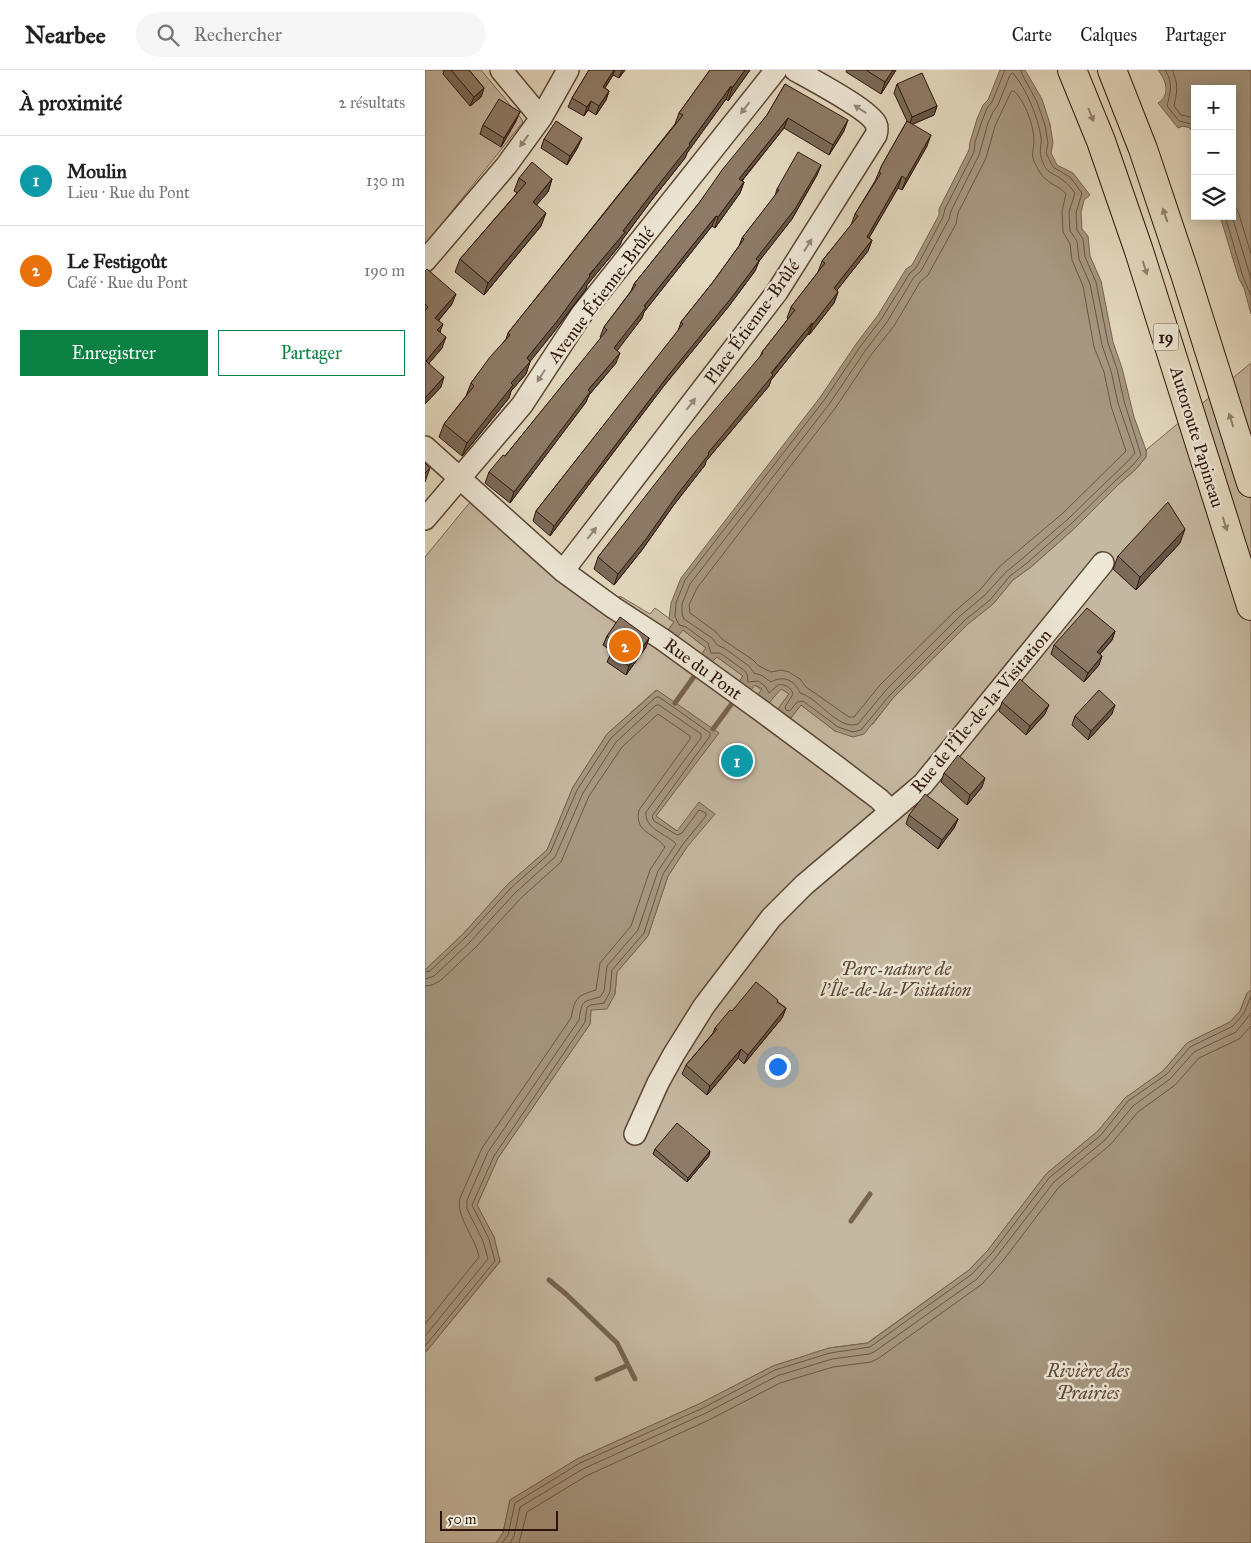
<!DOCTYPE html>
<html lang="fr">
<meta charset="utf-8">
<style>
body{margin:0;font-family:"IM FELL Great Primer",serif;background:#f6f6f6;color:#202124}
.controls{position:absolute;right:15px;top:15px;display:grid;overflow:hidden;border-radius:0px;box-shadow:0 2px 12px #0003}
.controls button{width:45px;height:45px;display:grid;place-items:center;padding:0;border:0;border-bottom:1px solid #e0e0e0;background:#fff;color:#202124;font:25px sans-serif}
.scale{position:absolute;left:15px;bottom:12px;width:118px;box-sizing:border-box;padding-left:5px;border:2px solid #2e1407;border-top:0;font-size:14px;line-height:18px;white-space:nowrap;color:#2e1407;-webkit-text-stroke:4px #ede7d6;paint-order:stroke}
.you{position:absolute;left:352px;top:996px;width:18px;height:18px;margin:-12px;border:4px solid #fff;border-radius:50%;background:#1a73e8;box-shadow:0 0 0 8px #1a73e833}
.badge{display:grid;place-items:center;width:32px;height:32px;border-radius:50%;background:#0b8043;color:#fff;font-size:16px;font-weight:700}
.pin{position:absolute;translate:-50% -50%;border:2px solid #fff;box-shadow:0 1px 5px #0006}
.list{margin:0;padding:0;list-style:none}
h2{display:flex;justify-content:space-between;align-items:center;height:65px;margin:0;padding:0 20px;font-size:21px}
h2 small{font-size:16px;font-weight:400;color:#757577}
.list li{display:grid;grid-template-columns:32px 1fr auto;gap:15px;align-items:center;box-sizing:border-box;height:90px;padding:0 20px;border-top:1px solid #e0e0e0}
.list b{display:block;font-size:19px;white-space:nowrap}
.list p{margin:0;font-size:16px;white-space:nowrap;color:#757577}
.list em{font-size:16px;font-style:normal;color:#757577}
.actions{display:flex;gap:10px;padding:15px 20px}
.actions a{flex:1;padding:11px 0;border:1px solid #0b8043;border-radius:0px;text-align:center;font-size:18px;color:#0b8043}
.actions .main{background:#0b8043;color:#fff}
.icon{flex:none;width:28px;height:28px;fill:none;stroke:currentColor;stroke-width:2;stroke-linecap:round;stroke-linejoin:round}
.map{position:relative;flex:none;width:826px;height:1473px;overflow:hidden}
header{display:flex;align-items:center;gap:30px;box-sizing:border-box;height:70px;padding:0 25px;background:#fff;border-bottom:1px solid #e0e0e0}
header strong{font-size:24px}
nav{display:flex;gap:28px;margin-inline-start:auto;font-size:18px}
.search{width:350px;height:45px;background:#f6f6f6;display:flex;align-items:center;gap:12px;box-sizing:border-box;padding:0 18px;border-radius:28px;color:#757577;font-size:19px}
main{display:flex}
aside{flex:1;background:#fff}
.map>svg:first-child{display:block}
.green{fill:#c5b8a1;stroke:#7a6654}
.water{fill:#a69781;stroke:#766350}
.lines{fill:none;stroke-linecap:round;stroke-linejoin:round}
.shore{stroke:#6a5644;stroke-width:1}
.stream{stroke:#766350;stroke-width:5}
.minor-casing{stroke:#5c4635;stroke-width:24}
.highway-casing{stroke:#2e1407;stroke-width:30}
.minor{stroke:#ede7d6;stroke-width:21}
.highway{stroke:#e4dac0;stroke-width:28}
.wall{fill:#796a59;stroke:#2e1407}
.shaded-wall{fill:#635648;stroke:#2e1407}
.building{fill:#8d7b67;stroke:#2e1407}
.oneway{fill:#978879}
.oneway2{fill:#92816d}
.labels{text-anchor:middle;stroke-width:5;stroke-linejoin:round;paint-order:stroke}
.shield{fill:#ede7d6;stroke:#675345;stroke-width:1}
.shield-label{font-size:16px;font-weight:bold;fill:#2e1407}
.street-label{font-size:18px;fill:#2e1407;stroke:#ede7d6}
.park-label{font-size:18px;font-style:italic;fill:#5b4535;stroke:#ede7d6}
.water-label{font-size:19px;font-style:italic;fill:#5e4838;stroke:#ede7d6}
</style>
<header>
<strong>Nearbee</strong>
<div class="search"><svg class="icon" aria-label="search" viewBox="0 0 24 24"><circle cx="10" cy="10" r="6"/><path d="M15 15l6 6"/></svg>Rechercher</div>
<nav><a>Carte</a><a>Calques</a><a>Partager</a></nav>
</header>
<main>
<aside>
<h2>À proximité<small>2 résultats</small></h2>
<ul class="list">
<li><span class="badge" style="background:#0f9aa8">1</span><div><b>Moulin</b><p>Lieu · Rue du Pont</p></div><em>130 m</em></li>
<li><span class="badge" style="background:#e8710a">2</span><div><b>Le Festigoût</b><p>Café · Rue du Pont</p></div><em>190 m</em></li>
</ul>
<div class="actions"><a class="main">Enregistrer</a><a>Partager</a></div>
</aside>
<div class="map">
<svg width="826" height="1473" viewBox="0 0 826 1473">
<rect width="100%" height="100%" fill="#e4dac0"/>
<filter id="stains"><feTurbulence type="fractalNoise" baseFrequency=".004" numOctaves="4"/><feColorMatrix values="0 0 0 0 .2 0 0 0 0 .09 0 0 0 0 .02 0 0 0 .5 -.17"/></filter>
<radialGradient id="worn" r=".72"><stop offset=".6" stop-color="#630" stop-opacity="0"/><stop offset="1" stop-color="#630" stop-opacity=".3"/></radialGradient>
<path class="green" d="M0,0H56L96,48L98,52L0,175Z
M826,293V920L822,923L815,941L805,952L762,973L738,1001L700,1028L673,1061L621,1104L563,1180L544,1200L442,1273L404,1278L348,1296L276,1333L152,1389L85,1430L78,1463L71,1473H0V1283L75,1192L69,1167L52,1135L73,1088L165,954L166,940L190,924L192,902L223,866L243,806L262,777L252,761L231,746L293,663L231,620L182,664L148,717L122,780L82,815L38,864L0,900V487L46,431L110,491L181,544L195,526L225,544L230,538L249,552L241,563L258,560L281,578L275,586L285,594L292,587L318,606L314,613C333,615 335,615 343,634L356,618L364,624L352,640L365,649L376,635L410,661L448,654L468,628L543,554L568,534L588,510L606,497L651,457L694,414L711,399L721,387V380Z"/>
<path class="water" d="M575,0H600L617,29L625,54L628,73L626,83L632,95L648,103L665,125L659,130L656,143L657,159L663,166L665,186L676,211L688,272L697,298L709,347L721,380V387L711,399L694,414L651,457L606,497L588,510L568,534L543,554L468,628L439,664L428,667L410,661L376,635L365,649L352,640L364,624L356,619L343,634L332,626L337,619L330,615L325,621L313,613L318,606L292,587L285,594L275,586L281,578L258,560L250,570L241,563L249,552L244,549L246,533L256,508L396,326L431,274L453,245L481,199L487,195L514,145V139L544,80L545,72L552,49L558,35L563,30Z
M733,0H826V244L819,218L814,209L795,146H807V19H770V66L765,58L758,56L753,58L733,33C746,25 741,10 733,0Z
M232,620L294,663L231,746L252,761L274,732L290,744L262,777L243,806L223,866L192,902L190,924L182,939L166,940L165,954L73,1088L52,1135L69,1167L75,1191L0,1283V900L38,864L82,815L122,780L148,717L182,664Z
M826,920V1473H71L78,1463L85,1430L152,1389L276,1333L348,1296L404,1278L443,1273L544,1200L563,1180L621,1104L673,1061L700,1028L738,1001L762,973L805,952L815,941L822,923Z"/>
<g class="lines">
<path class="shore" d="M580,0L567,32L562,38L557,51L550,72L549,82L520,139L518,147L491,198L485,203L457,248L435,277L400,329L260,510L251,533L250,546L254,555L261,557L283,573L286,583H295L320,601L322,604L323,612L333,611L340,616L344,623L353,615C359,613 367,618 368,624L360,637L361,640L365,641L372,632L378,631L413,657L428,662L436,660L465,625L540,550L565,530L585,506L602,493L647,453L691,410L708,395L716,385L699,331L692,299L683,273L671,212L660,187L658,169L652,160L651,143L657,123L645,107L628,97L621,83L623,73L620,55L612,32L597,4L596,0
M740,0C749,13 745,23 742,36L754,51L766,54L770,57
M747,0C754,15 752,21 749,36L756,45L770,48
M588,3C601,18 613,47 616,67C617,74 614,80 616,87C622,106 627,101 639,111C643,114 647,119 650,123L644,142L645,161L652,171L654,189L665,214L677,275L686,301L693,333L710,383L703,391L643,449L598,488L581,502L560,525L535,546L461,620L433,654C413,661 394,628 375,623C370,610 358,605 346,612L336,605L329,603L324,596L299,578L292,575L287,568L259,549L257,544V534L265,514L405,333L440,281L462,252L489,207L496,201L524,149L526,141L554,85L563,53L568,42L573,35L585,5Z
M589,21C600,31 609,56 609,71C609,78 606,84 609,91C612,98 616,106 622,110C629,116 635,117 641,124L637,141L638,162L645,174L647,190L658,216L669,277L679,302L686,336L701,381L638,443L574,497L555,520L530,541L455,615L429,647H424L381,617L375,609L364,602L356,600L346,602L334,596L328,590L297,569L291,562L265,543L264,535L272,518L411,337L446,285L469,256L495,212L503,205L531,154L533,143L561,88L570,56L586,22Z
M807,132L813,141L826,184
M800,146L818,207L826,226
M807,146L826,209
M0,902L5,901L41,867L86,818L125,783L152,720L186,668L231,627H234L285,663V666L227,746L229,751L252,765L257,763L274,740L281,743V746L258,774L238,804L219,863L187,900L185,922L179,933L166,935L162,937L160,952L69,1086L47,1135L64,1169L70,1191L0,1276
M0,909L9,906L45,872L90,823L130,787L158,723L191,672L231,635H234L276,664V668L221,742C219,759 242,764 251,774L233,801L213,860L182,896L179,921L175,927C157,932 157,930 154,950L63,1082L42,1130V1139L58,1171L63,1189L0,1266
M0,916L7,915L15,911L51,877L96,828L136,792L164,726L197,677L233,644L265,666V669L214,740C209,763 230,763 240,777L225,800L206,856L175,893L171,920C152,926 150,927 146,948L57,1078L35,1128C30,1146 51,1168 54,1187L0,1254
M77,1473L83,1465L90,1433L155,1393L278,1338L350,1300L405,1283L445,1277L547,1204L567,1183L624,1108L676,1065L703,1031L742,1004L765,977L808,956L819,943L826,926
M85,1473L89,1466L95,1437L158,1399L281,1343L352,1306L407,1289L444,1284L449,1282L552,1209L571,1187L629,1112L680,1070L708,1036L745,1009L769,982L811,962L826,943
M94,1473L102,1442L161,1406L284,1350L355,1313L408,1297L446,1292L454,1288L557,1214L577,1192L634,1117L685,1075L713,1042L750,1015L774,988L814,969L826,956"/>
<path class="stream" d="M250,633L273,601
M288,659L311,628
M426,1151L445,1124
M124,1210L141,1224L192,1273L210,1309
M172,1309L203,1295"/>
<defs>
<path id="minor" d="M76,0L116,48
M0,191L81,96L116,48L143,0
M0,377L138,501L189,538L237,569L338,642L412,697L454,729L466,741
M0,449L97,335L156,245L351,0
M138,501L352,222L451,65C452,61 453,58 451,54C445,40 386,9 370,0
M210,1064L233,1013L249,984L279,936L346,848L379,815L498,714L678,493"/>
<path id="highway" d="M647,0L676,71L714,181L826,536
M687,0L718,79L760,204L826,413"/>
</defs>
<use href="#minor" class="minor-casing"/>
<use href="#highway" class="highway-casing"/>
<use href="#minor" class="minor"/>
<use href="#highway" class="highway"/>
</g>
<path class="wall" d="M19,0H44L59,18L56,27L45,36L18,4Z
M164,0H200L194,8L188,5L180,18L184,21L181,30L171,45L163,40L159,46L143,37L147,28Z
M285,0H325L303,31L301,29L262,83L260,88L226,131L197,170L195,175L162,215L161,219L128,263L105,291L101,304L86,321L84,328L37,386L14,367L19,354L41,326L46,313L81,269L83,263L250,54L254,43Z
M422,0H471L456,24L421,2Z
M360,14L419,61L404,85L359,58L317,111L319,112L315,123L290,158L287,156L219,242L217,248L192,280L191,293L164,325L161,332L85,433L60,413L64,402L80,386L176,268L175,267L179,257L206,221L209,214L274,133L342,45Z
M472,14L512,36L509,45L487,54L502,76L477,120L473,118L444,168L447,170L443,181L412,220L413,222L409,233L384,265L383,264L346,310L344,316L281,391L280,395L248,436L217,480L189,515L169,499L173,487L335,287L337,282L363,249L362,248L366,237L393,202L397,191L426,155L430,144L450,111L457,95L482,51L469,23Z
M91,51L76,77L55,64L58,55Z
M119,69L153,77L142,95L116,78Z
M396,95L392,105L367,149L334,191L330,201L304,236L238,317L125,466L108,451L111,441L253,261L256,252L288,212L314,176L317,168L350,126L352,119Z
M94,108L127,109L123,122L111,135L116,156L59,225L30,202L35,189L92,123L89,121Z
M0,201L27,234L14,250L17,278L4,293L16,317L0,334Z
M755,473L711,520L688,499L693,486Z
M690,561L687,570L675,584L674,595L659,612L626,584L629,575Z
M182,566L224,568L221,577L201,605L182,592L187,581L178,575Z
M577,632L620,644L601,665L574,641Z
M687,644L663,670L647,655L650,646Z
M519,703L557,717L542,735L516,712Z
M484,745L533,749L529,758L513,779L481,754Z
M353,932L361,938L357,948L319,994L313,988L282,1025L257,1004L261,995L288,963L290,958L307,941Z
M230,1079L284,1086L262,1112L228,1084Z"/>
<path class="shaded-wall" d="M189,0H190L188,5L175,26L178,17Z
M197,0H200L194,8Z
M320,0H325L303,31L307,18Z
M468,0H471L456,24L460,12Z
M306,16L301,29L262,83L260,88L226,131L197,170L195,175L162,215L161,219L128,263L104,293L105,292L101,304L86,321L84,328L37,386L42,373L86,313L102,288L264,74Z
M59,18L56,27L45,36L49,27Z
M184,21L181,30L171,45L174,36Z
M166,31L163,40L159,46L162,37Z
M512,36L509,45L484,56L487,47Z
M95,42L91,51L76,77L79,68Z
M363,48L359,58L310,119L314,109Z
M423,50L419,61L404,85L408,75Z
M506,65L502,76L477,120L481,109Z
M157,68L153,77L142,95L145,86Z
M396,95L392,105L367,149L328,199L331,189Z
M477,106L473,118L438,178L442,167Z
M127,109L123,122L103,145L108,132Z
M319,112L315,123L290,158L293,147Z
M121,143L116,156L59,225L63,213Z
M291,146L287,156L219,242L217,248L186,289L189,278L219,236Z
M447,170L443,181L405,229L409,218Z
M334,191L330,201L304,236L238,317L125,466L129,456L242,307Z
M413,222L409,233L384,265L388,254Z
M31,224L27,234L7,258L10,248Z
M387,253L383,264L346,310L344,316L281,391L280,395L248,436L217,480L189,515L193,504L283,383Z
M18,254L14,264L12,260Z
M21,267L17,278L0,298L1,291Z
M195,283L191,293L164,325L161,332L85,433L89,422L163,320Z
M19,307L16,317L0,334V328Z
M5,398L0,412V403Z
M760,459L755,473L711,520L715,507Z
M690,561L687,570L669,591L672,582Z
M224,568L221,577L201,605L204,596Z
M677,586L674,595L659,612L663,603Z
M624,635L620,644L601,665L605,656Z
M690,635L687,644L663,670L666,661Z
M560,708L557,717L542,735L545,725Z
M533,749L529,758L513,779L517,770Z
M361,938L357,948L319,994L323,985Z
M316,979L313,988L282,1025L285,1016Z
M285,1081L284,1086L262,1112L263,1108Z"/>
<path class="building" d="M26,0H44L59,18L49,27Z
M164,0H189L178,17L184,21L174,36L166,31L162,37L147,28Z
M285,0H320L307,18L306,16L264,74L265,75L231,118L198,161L200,162L164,205L165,206L133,250L102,288L105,292L86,313L88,315L42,373L19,354L49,316L46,313L65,287L85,265L83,263L258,45L254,43Z
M441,0H468L460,12Z
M497,3L512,36L487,47L472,14Z
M360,14L423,50L408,75L363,48L314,109L319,112L293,147L291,146L219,236L221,237L189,278L195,283L163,320L165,322L89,422L64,402L78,385L80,386L182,260L179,257L211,215L209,214L274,133L297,100L342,45Z
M74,29L95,42L79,68L58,55Z
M131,51L157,68L145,86L119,69Z
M482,51L506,65L481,109L477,106L442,167L447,170L409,218L413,222L388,254L387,253L346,303L348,305L283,383L284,384L252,425L221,469L193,504L173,487L265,369L338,283L337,282L370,240L366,237L400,193L397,191L433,146L430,144L456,103L454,102L457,95Z
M373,82L396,95L370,139L331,189L334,191L307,227L242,307L129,456L111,441L258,254L256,252L288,212L319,169L317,168L354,120L352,119Z
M107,92L127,109L108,132L121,143L63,213L35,189L101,113L94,108Z
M2,199L31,224L10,248L18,254L12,260L21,267L1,291L19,307L0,328V241L3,237L0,234V201Z
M0,393L5,398L0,403Z
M743,432L760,459L715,507L693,486Z
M662,538L690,561L672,582L677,586L663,603L629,575Z
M195,547L224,568L204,596L186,583L192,573L182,566Z
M595,609L624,635L605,656L577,632Z
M674,620L690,635L666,661L650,646Z
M533,685L560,708L545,725L519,703Z
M500,724L533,749L517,770L484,745Z
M331,912L353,930L352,932L361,938L323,985L316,979L285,1016L261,995L292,959L290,958L305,940L307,941Z
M252,1053L285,1081L263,1108L230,1079Z"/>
<defs><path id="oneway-solid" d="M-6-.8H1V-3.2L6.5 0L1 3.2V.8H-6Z" transform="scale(1.25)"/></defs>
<g class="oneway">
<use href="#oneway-solid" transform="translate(320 38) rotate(128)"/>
<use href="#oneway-solid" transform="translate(435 39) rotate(-147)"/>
<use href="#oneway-solid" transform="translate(99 71) rotate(126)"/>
<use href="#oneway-solid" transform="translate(383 175) rotate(-58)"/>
<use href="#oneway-solid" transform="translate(116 306) rotate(123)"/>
<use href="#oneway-solid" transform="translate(266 334) rotate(-52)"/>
<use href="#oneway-solid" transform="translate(167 463) rotate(-52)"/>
</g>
<g class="oneway2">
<use href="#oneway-solid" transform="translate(666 45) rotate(69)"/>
<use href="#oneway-solid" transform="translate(740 145) rotate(-109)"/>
<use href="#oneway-solid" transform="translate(720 198) rotate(72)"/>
<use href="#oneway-solid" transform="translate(806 350) rotate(-108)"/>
<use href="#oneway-solid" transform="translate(800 454) rotate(72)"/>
</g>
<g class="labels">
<rect class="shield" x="728.5" y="253.5" width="25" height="27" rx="4"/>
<g class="shield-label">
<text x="741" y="273">19</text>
</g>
<g class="street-label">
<text transform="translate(176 225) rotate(-53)" y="6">Avenue Étienne-Brûlé</text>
<text transform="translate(327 252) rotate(-54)" y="6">Place Étienne-Brûlé</text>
<text transform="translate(772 367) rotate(73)" y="6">Autoroute Papineau</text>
<text transform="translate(278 599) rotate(36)" y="6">Rue du Pont</text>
<text transform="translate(556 641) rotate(-50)" y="6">Rue de l'Île-de-la-Visitation</text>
</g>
<g class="park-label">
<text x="471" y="905">Parc-nature de<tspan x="471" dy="21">l'Île-de-la-Visitation</tspan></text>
</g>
<g class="water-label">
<text x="663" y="1307">Rivière des<tspan x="663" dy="22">Prairies</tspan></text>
</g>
</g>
<rect width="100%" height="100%" filter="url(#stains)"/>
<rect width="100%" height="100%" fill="url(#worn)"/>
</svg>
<div class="controls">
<button>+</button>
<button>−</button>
<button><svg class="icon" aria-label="layers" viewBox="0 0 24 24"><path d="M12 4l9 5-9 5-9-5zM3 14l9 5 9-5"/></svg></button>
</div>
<div class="scale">50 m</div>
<div class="you"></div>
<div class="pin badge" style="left:312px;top:691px;background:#0f9aa8">1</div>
<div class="pin badge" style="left:200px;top:576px;background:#e8710a">2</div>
</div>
</main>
